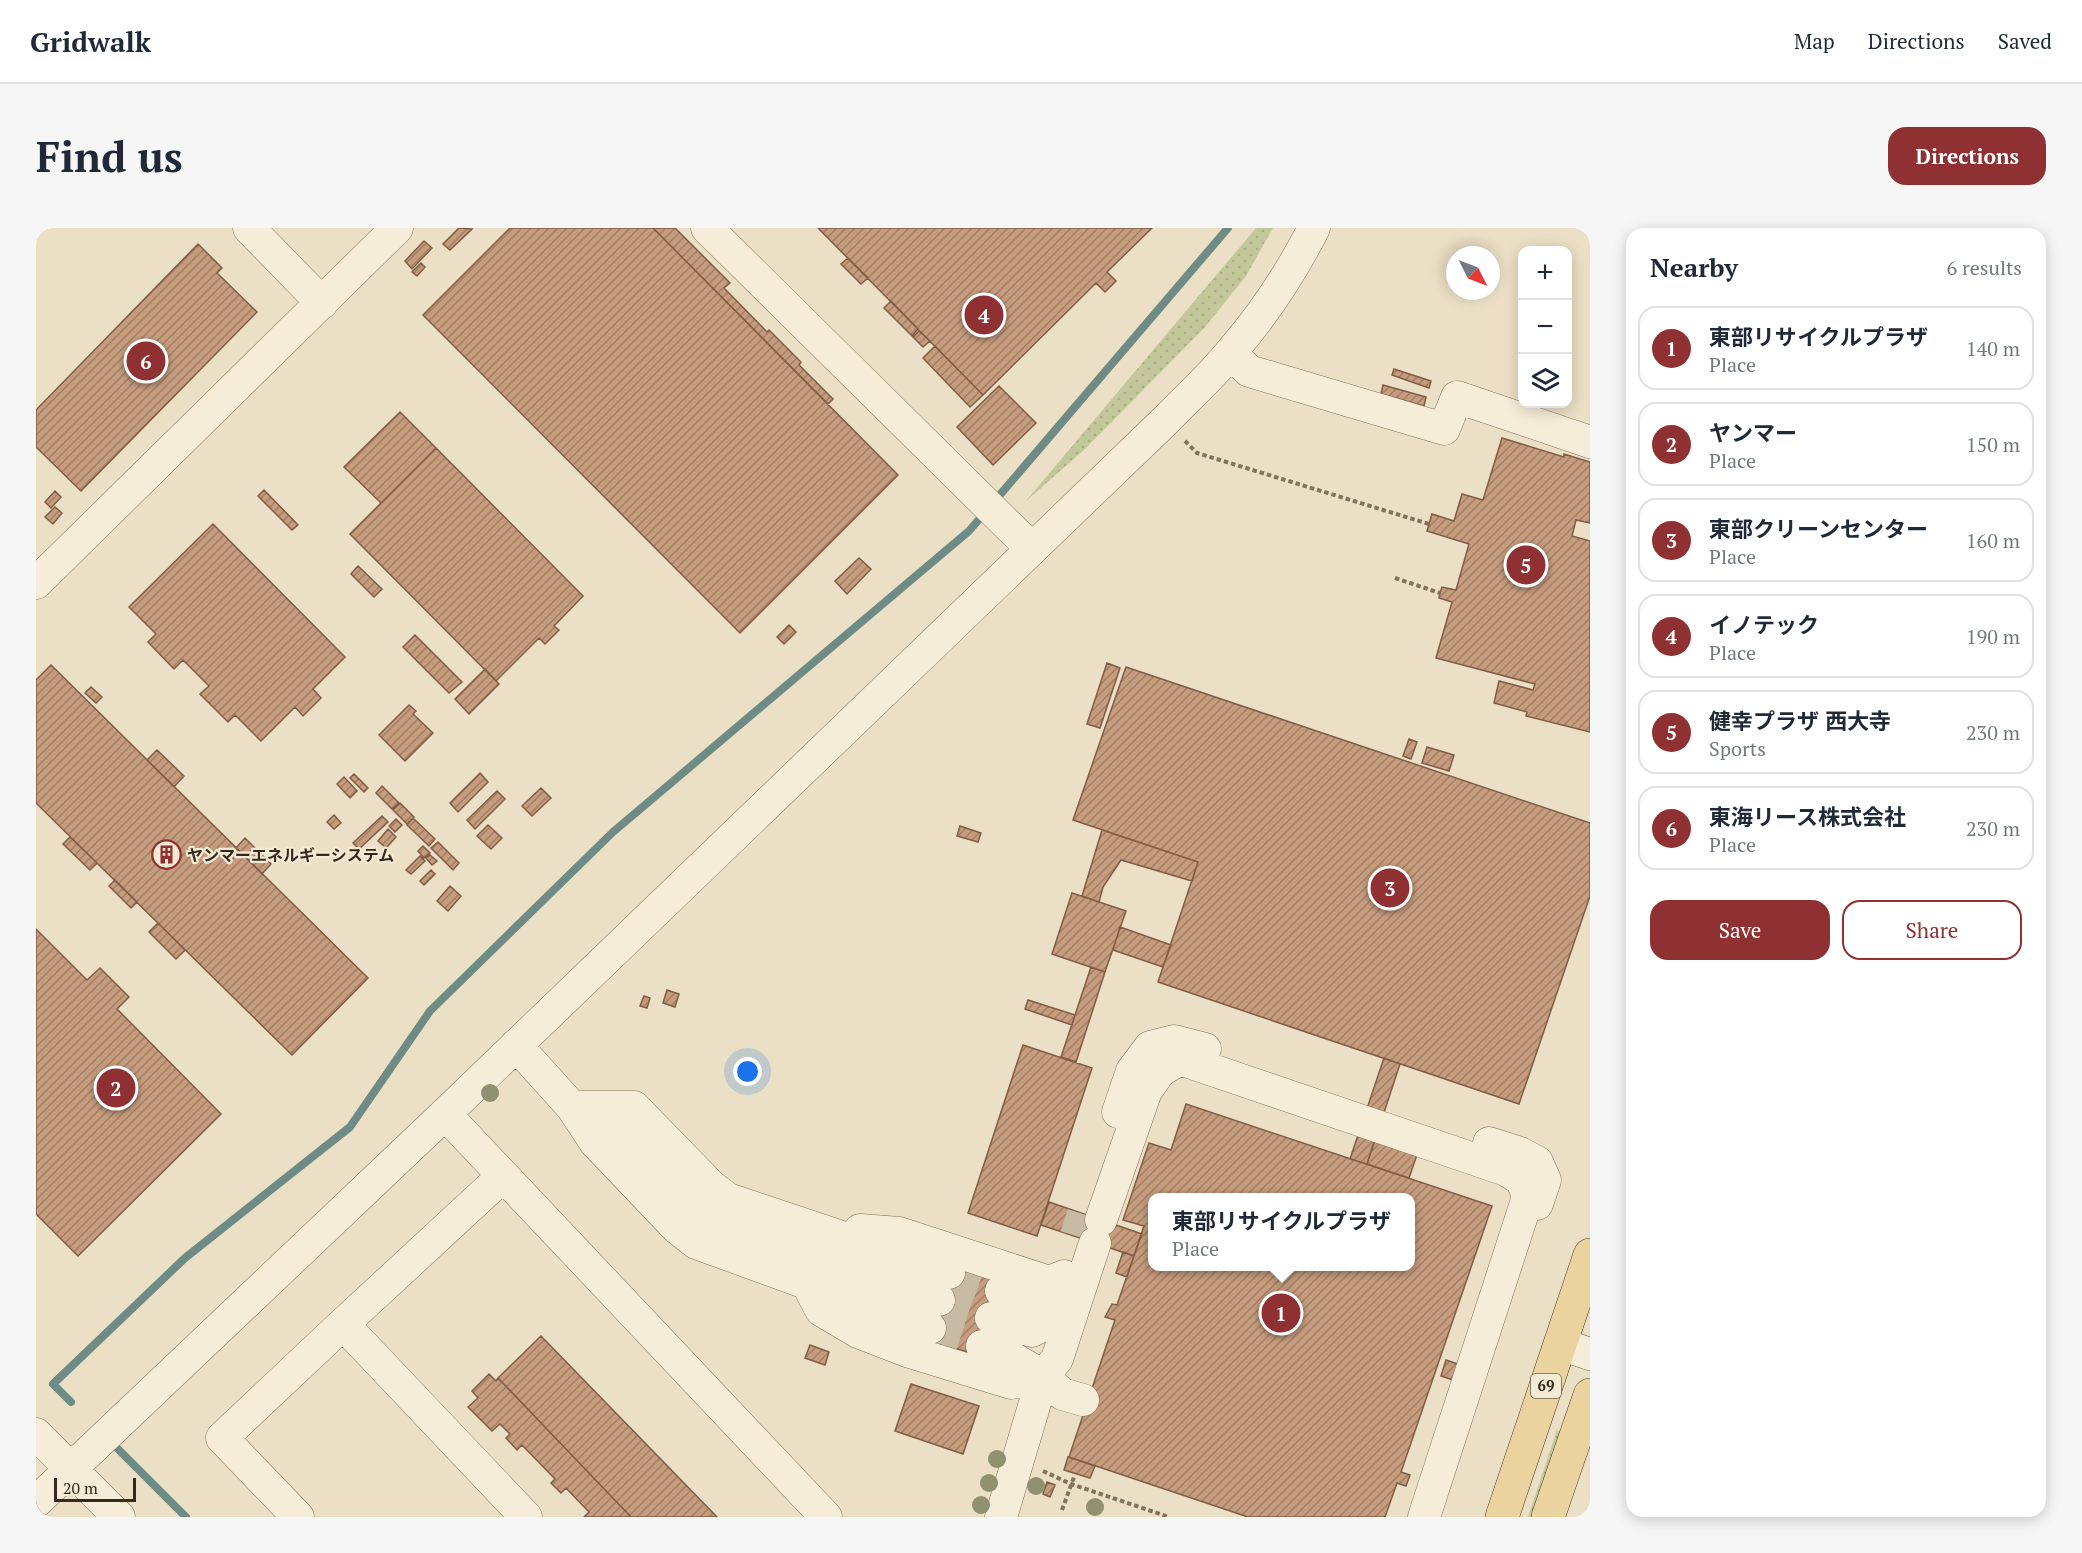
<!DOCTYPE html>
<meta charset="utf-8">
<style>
body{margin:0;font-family:"PT Serif","Noto Sans JP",serif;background:#f6f6f7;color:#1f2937}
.controls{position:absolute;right:18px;top:18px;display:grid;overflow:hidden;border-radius:12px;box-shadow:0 3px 15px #0003}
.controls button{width:54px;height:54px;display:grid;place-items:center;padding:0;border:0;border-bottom:2px solid #e0e1e3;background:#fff;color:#1f2937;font:30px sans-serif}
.compass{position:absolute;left:1410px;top:18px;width:54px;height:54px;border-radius:50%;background:#fff;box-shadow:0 3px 15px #0003;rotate:132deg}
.scale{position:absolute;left:18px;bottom:15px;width:82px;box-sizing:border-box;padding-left:6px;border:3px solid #362a1f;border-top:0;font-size:16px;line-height:21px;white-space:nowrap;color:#362a1f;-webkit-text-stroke:4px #f3ead4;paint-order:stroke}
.you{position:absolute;left:712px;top:844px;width:21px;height:21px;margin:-15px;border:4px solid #fff;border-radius:50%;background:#1a73e8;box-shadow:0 0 0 9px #1a73e833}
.badge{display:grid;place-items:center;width:39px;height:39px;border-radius:50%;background:#8f3132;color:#fff;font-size:20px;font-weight:700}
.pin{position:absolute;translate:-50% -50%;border:3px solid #fff;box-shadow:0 2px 6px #0006}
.popup{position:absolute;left:1112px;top:965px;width:267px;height:78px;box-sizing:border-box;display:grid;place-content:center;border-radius:12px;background:#fff;filter:drop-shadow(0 2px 4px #0005);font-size:20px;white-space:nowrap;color:#747a83}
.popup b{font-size:22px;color:#1f2937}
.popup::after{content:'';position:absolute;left:50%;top:100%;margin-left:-12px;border:12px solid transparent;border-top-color:#fff}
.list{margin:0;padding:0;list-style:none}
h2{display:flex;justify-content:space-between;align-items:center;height:78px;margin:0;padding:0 24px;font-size:26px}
h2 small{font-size:20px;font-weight:400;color:#747a83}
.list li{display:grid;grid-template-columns:39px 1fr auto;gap:18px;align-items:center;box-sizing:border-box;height:84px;margin:0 12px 12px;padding:0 12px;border:2px solid #e0e1e3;border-radius:18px}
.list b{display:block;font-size:22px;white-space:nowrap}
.list p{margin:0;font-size:20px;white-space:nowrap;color:#747a83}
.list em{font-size:20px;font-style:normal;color:#747a83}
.actions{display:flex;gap:12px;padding:18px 24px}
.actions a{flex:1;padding:14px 0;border:2px solid #8f3132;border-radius:18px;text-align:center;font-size:21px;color:#8f3132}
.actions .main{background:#8f3132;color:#fff}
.icon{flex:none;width:33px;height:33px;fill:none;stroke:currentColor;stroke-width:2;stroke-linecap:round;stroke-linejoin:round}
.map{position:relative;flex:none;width:1554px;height:1289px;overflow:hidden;border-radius:18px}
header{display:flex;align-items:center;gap:36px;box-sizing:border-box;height:84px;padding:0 30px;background:#fff;border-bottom:2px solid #e0e1e3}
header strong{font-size:28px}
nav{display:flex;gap:33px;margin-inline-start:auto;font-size:21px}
.intro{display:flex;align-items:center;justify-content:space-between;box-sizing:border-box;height:144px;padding:0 36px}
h1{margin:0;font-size:42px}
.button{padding:15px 27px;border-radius:18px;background:#8f3132;color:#fff;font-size:21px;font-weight:700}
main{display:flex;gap:36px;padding:0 36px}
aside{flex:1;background:#fff;border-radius:18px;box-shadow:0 3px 15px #0003}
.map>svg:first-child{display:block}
.grass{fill:url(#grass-dots)}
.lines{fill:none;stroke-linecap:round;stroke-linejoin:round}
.stream{stroke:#6e8c85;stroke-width:8}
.building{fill:url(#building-hatch);stroke:#825c44;stroke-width:1.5;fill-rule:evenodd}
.minor-tunnel{stroke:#c7bba4;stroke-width:32;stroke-dasharray:32 16;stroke-linecap:butt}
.minor-casing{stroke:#84725d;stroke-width:33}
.major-casing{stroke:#534030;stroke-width:34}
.path{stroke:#84725d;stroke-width:4;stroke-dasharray:4.5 3;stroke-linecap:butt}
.minor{stroke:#f6edd8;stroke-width:32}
.major{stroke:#ebd3a0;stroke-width:33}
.tree{fill:#90916e}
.labels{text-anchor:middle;stroke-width:4.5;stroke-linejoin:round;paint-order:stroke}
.shield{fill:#f3ead4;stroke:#6f6455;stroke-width:1.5}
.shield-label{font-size:15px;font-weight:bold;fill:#362a1f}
.poi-label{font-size:16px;font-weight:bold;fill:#362a1f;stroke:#f3ead4;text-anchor:start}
</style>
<header>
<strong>Gridwalk</strong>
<nav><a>Map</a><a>Directions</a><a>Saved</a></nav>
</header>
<div class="intro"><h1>Find us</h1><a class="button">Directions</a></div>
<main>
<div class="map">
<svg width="1554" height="1289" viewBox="0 0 1554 1289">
<defs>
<pattern id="grass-dots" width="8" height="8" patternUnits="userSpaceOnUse" patternTransform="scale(1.5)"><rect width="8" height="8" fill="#c3c89a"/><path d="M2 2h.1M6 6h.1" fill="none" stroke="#a8ac84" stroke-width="1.8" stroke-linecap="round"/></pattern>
<pattern id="building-hatch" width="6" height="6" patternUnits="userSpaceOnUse" patternTransform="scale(1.5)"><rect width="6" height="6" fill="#c69c7e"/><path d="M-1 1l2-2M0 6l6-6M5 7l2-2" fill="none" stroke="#a27f67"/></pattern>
</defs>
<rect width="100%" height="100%" fill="#ebdfc5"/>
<path class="grass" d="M1220,0H1237L1210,48L1169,99L1049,221L989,274Z
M1521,1202L1526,1204L1498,1289H1492Z"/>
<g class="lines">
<path class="stream" d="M35,1174L17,1156L149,1030L314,899L394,783L577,604L933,303L1192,0
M74,1213L150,1289"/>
</g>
<path class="building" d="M423,0L436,1L414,22L407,16Z
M474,0H617L862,247L704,405L387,87Z
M617,0H639L694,55L688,60L731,104L733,102L765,134L763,137L797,171L792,176Z
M782,0H1116L1071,44L1080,53L1069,64L1060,55L947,167Z
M388,13L396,20L376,41L369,33Z
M162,16L186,40L181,45L221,84L45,263L0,219V182Z
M812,30L832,50L825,56L805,36Z
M385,35L389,39L381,48L376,44Z
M855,73L882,101L876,108L848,80Z
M883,103L894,113L887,119L877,109Z
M899,118L947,167L934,179L887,130Z
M1358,141L1395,153L1393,160L1356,147Z
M1347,157L1390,169L1388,178L1345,166Z
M963,158L1000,195L957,237L921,199Z
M364,184L400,220L345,275L308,239Z
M1466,210L1528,229V226L1554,234V295L1540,292L1536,308L1554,313V504L1490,488L1491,484L1458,475L1463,453L1497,462L1499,456L1400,430L1416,374L1403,370L1404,365L1406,359L1420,362L1433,316L1391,303L1396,286L1418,293L1426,266L1447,272Z
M400,220L547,368L518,398L523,402L509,416L503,410L460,453L314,306Z
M228,262L262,297L256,302L222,268Z
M19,263L25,269L15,280L9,274Z
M19,279L26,285L17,296L9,289Z
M177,296L309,429L277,461L285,470L267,488L259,479L225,513L199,487L192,494L164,466L173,458L147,432L138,441L112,414L120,406L93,379Z
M823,330L835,341L811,366L799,353Z
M322,338L346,361L338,369L315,346Z
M753,397L760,404L748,416L741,409Z
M379,407L426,454L413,465L367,419Z
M1071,435L1084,440L1064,500L1051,496Z
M15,437L332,750L256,827L0,575V452Z
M1090,439L1554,595V668L1483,876L1122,754L1162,634L1037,592Z
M449,441L463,456L433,486L419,471Z
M55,459L66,469L60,475L49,465Z
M373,477L380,483L377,486L397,505L369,533L343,507Z
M1373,511L1381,514L1375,531L1367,528Z
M1391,519L1418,527L1413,543L1386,535Z
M121,522L148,548L138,559L111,532Z
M444,545L452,554L422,584L414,575Z
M318,546L332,560L328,564L314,550Z
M308,549L321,563L314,570L301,556Z
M346,558L363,575L356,581L340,565Z
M505,560L515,570L496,588L486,578Z
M461,563L469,571L439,601L431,592Z
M364,575L378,589L371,596L357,582Z
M298,587L305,595L298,601L291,594Z
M346,588L352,594L323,621L317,615Z
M377,590L399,611L393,618L371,597Z
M360,591L366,597L359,604L353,598Z
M452,597L466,610L455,621L441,608Z
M924,598L945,605L942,614L921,608Z
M352,601L360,609L350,620L342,613Z
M1066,602L1162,634L1156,653L1085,632L1067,659L1063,674L1046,668Z
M34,609L61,635L54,642L27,616Z
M209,610L235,636L226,646L200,620Z
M402,614L423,635L417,642L395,620Z
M387,618L394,625L388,630L382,623Z
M394,627L401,633L396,637L390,630Z
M384,628L389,633L375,646L370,642Z
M395,642L399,646L388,657L384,653Z
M79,652L101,674L95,680L73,658Z
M414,658L425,668L412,683L401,673Z
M1036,665L1090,683L1069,744L1016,726Z
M122,695L149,722L140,731L113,704Z
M1084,699L1135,717L1127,739L1077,722Z
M0,701L51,752L64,740L93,769L81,781L185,886L42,1028L0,986Z
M1055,739L1069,744L1040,834L1025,829Z
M631,762L643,766L639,779L627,775Z
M608,768L614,770L611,780L604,778Z
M992,772L1039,787L1036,797L989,781Z
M987,817L1056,840L1001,1008L932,985Z
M1348,830L1364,836L1331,936L1314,931Z
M1150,876L1456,978L1365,1244L1374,1247L1370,1258L1361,1255L1349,1289H1212L1033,1229L1079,1092L1069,1089L1076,1076L1081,1077L1108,998L1087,992L1113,915L1135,922ZM1116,970H1374V1038H1116Z
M1341,904L1384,918L1373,950L1331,936Z
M1013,974L1106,1006L1098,1028L1005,997Z
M1087,1024L1098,1028L1091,1049L1080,1045Z
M917,1032L969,1050L942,1128L890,1110Z
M505,1108L681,1289H595L462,1150Z
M774,1117L793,1124L789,1137L769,1130Z
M1410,1132L1422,1136L1417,1152L1405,1148Z
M453,1146L460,1153L462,1150L595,1289H548L553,1284L530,1260L525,1265L515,1255L519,1251L486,1217L481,1222L470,1210L474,1206L464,1196L456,1203L432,1179L442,1170L436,1163Z
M875,1156L943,1178L927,1226L859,1203Z
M1032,1229L1059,1238L1054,1250L1028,1242Z
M1011,1254L1019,1257L1014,1269L1007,1266Z"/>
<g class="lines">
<path class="minor-tunnel" d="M1040,1008L1047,986
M913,1045L965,1063
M903,1072L955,1090
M894,1100L946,1118"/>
<defs>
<path id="minor" d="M213,0L286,75
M671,0L996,321
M1195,125L1213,143L1408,201L1421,169L1554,214
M0,355L361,0
M480,817L536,879L559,914L641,1000L660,1015L894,1100
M536,879H598L675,958L692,971L913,1045
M545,883L579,897L659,979L678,993L699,1002L903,1072
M1082,884L1096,843L1114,819L1138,813L1169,821
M409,886L790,1289
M1453,915L1484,925L1501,934L1509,952L1501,976
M1065,992L1110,863L1124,843L1144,831L1470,942L1486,952L1492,969L1388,1289
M824,1002L863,1005L1013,1054L1028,1048
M772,1057L785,1082L822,1104L874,1124L975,1155L1007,1148
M965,1063L1006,1076L1020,1067
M955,1090L996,1103L1009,1096L1026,1052
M307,1096L467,948
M1524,1116L1554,1126
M946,1118L973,1128L1007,1148L1026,1166L1047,1172
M0,1206L83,1289
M0,1274L409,886L1131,191C1152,169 1176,148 1195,124C1228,86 1255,45 1278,0
M262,1289L186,1210L307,1096L490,1289
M965,1289L1007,1148L1021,1131L1059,1015"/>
<path id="major" d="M1466,1289L1554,1027
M1512,1289L1554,1167"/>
</defs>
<use href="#minor" class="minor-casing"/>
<use href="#major" class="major-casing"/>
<path class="path" d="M1149,213L1161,225L1393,296
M1359,350L1404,365
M1007,1243L1035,1256L1133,1289
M1026,1282L1038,1249"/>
<use href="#minor" class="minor"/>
<use href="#major" class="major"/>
</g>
<g class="tree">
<circle cx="454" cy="865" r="9"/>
<circle cx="961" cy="1231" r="9"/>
<circle cx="953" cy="1255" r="9"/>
<circle cx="1000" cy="1258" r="9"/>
<circle cx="945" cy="1277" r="9"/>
<circle cx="1059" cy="1279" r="9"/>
</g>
<defs>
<symbol id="building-ring" viewBox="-11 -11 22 22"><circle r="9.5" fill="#f3ead4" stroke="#8f3132" stroke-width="1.5"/><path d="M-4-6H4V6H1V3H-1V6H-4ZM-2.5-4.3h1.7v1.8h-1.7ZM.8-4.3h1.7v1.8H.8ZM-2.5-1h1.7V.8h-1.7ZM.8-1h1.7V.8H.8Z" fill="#8f3132"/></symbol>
</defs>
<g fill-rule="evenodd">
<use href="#building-ring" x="114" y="610" width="33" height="33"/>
</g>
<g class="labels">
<rect class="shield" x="1495" y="1146" width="30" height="24" rx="4.5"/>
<g class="shield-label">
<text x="1510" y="1163">69</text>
</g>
<g class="poi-label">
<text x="151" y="633">ヤンマーエネルギーシステム</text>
</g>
</g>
</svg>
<div class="controls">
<button>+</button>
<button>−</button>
<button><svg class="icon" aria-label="layers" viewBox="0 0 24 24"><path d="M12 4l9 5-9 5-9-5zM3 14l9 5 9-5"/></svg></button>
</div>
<svg class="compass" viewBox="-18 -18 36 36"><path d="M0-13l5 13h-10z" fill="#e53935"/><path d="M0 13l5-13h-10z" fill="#747a83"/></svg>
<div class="scale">20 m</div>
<div class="you"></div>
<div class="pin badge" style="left:1245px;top:1085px">1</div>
<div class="popup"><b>東部リサイクルプラザ</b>Place</div>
<div class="pin badge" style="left:80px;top:860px">2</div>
<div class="pin badge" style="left:1354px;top:660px">3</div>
<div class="pin badge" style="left:948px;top:87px">4</div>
<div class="pin badge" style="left:1490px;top:337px">5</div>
<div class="pin badge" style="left:110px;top:133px">6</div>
</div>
<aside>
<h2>Nearby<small>6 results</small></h2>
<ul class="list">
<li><span class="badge">1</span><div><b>東部リサイクルプラザ</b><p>Place</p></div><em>140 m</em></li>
<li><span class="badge">2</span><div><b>ヤンマー</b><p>Place</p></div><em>150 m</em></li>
<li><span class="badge">3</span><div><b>東部クリーンセンター</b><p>Place</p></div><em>160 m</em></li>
<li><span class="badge">4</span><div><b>イノテック</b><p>Place</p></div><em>190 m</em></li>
<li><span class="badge">5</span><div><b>健幸プラザ 西大寺</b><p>Sports</p></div><em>230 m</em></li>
<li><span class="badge">6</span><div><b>東海リース株式会社</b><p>Place</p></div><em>230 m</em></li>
</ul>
<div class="actions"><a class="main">Save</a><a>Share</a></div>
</aside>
</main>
